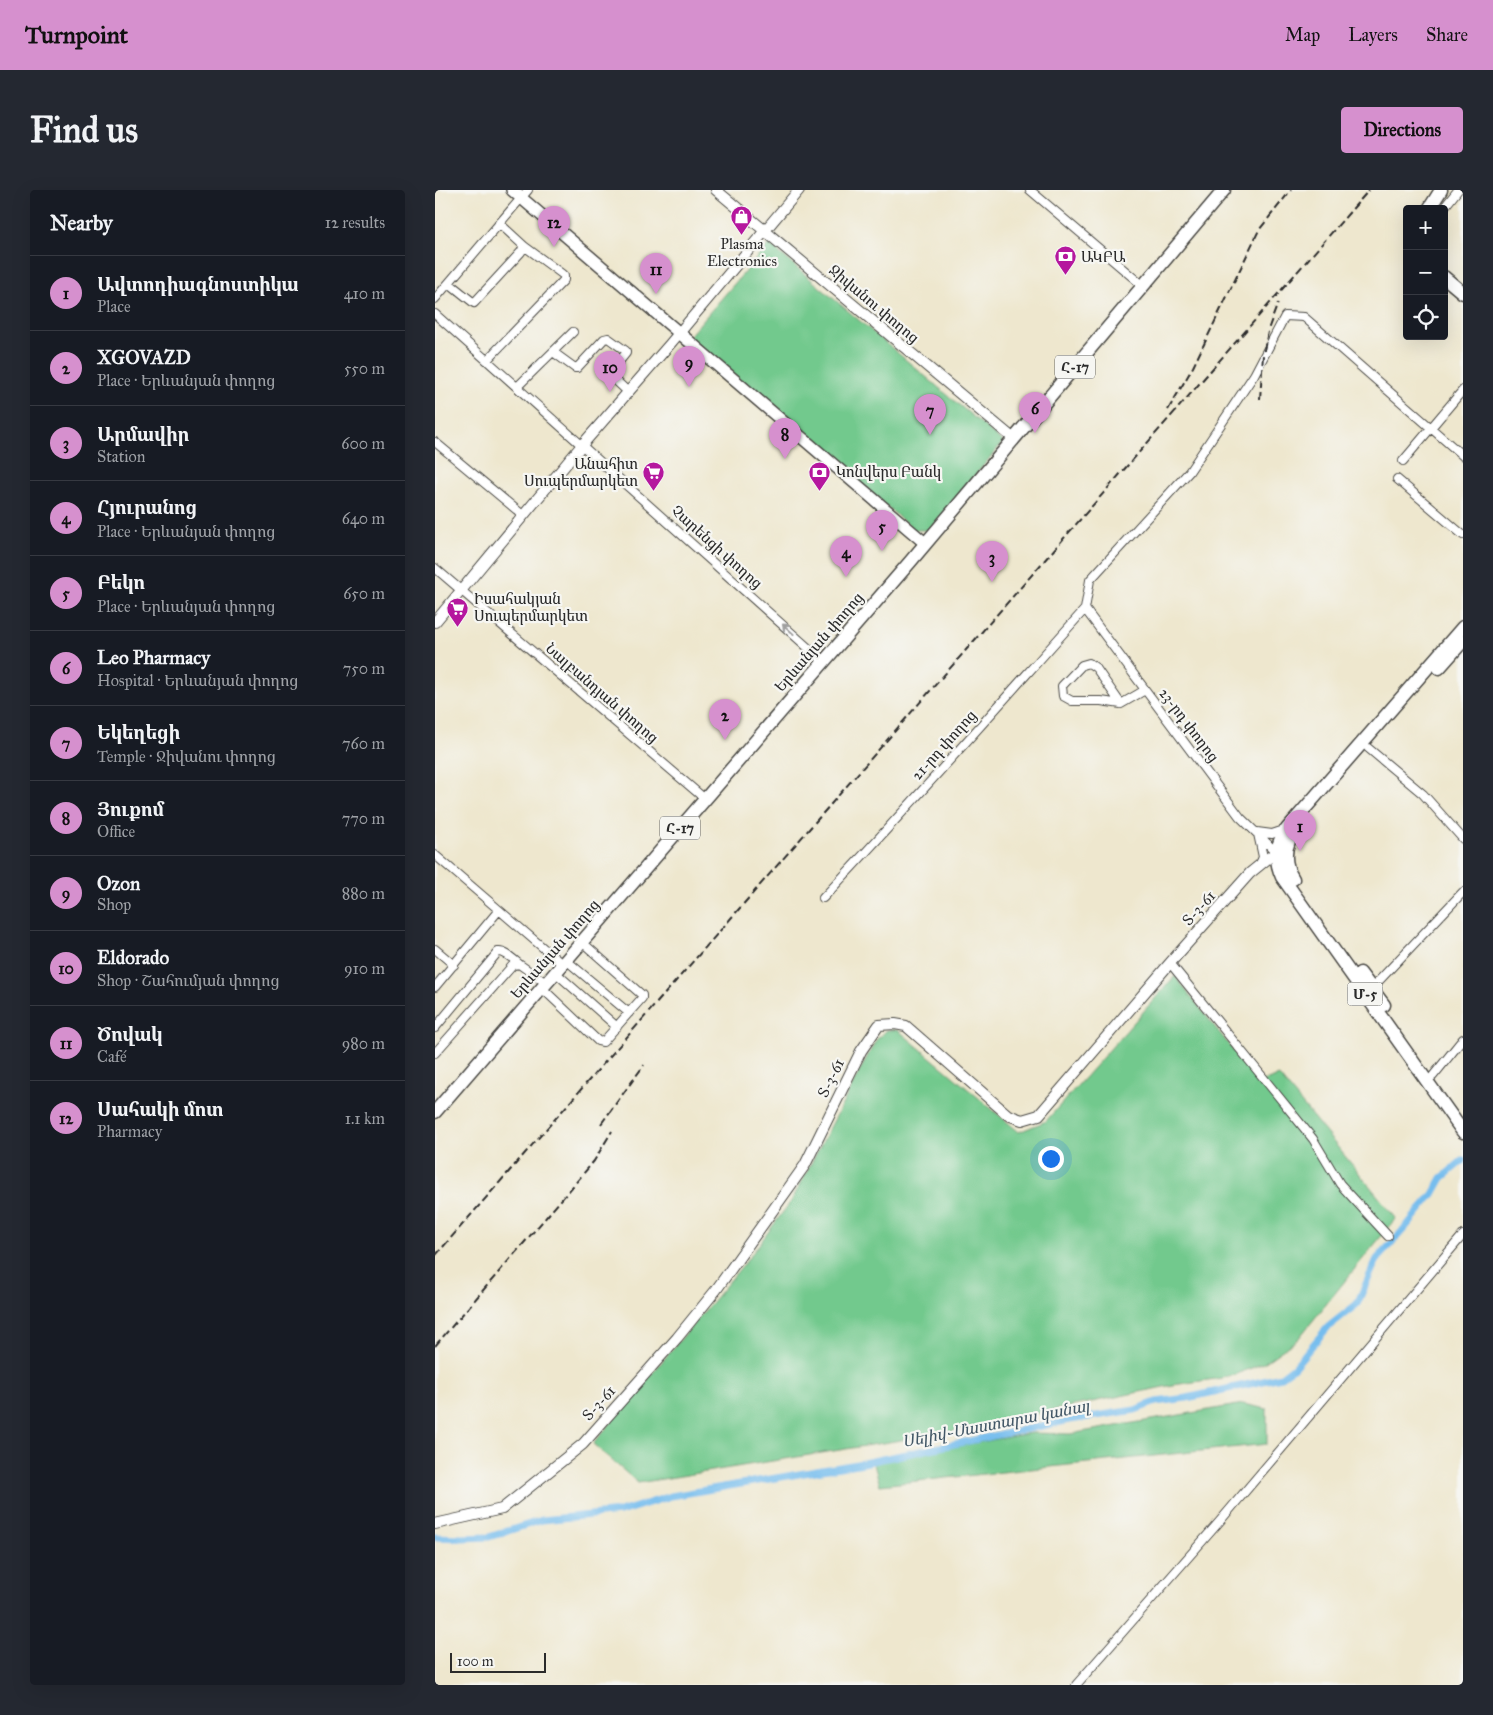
<!DOCTYPE html>
<meta charset="utf-8">
<style>
body{margin:0;font-family:"IM FELL Great Primer","Noto Serif Armenian",serif;background:#242831;color:#f1f3f6}
.controls{position:absolute;right:15px;top:15px;display:grid;overflow:hidden;border-radius:5px;box-shadow:0 5px 20px #0002}
.controls button{width:45px;height:45px;display:grid;place-items:center;padding:0;border:0;border-bottom:1px solid #363941;background:#171b24;color:#f1f3f6;font:25px sans-serif}
.scale{position:absolute;left:15px;bottom:12px;width:96px;box-sizing:border-box;padding-left:5px;border:2px solid #2b2b2b;border-top:0;font-size:14px;line-height:18px;white-space:nowrap;color:#2b2b2b;-webkit-text-stroke:4px #f6f6f2;paint-order:stroke}
.you{position:absolute;left:615px;top:968px;width:18px;height:18px;margin:-12px;border:4px solid #fff;border-radius:50%;background:#1a73e8;box-shadow:0 0 0 8px #1a73e833}
.badge{display:grid;place-items:center;width:32px;height:32px;border-radius:50%;background:#d690ce;color:#111;font-size:16px;font-weight:700}
.pin{position:absolute;translate:-50% -41px;filter:drop-shadow(0 1px 2px #0008)}
.pin::after{content:'';position:absolute;top:26px;width:18px;height:15px;background:inherit;clip-path:polygon(0 0,100% 0,50% 100%)}
.list{margin:0;padding:0;list-style:none}
h2{display:flex;justify-content:space-between;align-items:center;height:65px;margin:0;padding:0 20px;font-size:21px}
h2 small{font-size:16px;font-weight:400;color:#9ea1a6}
.list li{display:grid;grid-template-columns:32px 1fr auto;gap:15px;align-items:center;box-sizing:border-box;height:75px;padding:0 20px;border-top:1px solid #363941}
.list b{display:block;font-size:19px;white-space:nowrap}
.list p{margin:0;font-size:16px;white-space:nowrap;color:#9ea1a6}
.list em{font-size:16px;font-style:normal;color:#9ea1a6}
.icon{flex:none;width:28px;height:28px;fill:none;stroke:currentColor;stroke-width:2;stroke-linecap:round;stroke-linejoin:round}
.map{position:relative;flex:none;width:1028px;height:1495px;overflow:hidden;border-radius:5px}
header{display:flex;align-items:center;gap:30px;box-sizing:border-box;height:70px;padding:0 25px;background:#d690ce;color:#111}
header strong{font-size:24px}
nav{display:flex;gap:28px;margin-inline-start:auto;font-size:18px}
.intro{display:flex;align-items:center;justify-content:space-between;box-sizing:border-box;height:120px;padding:0 30px}
h1{margin:0;font-size:35px}
.button{padding:12px 22px;border-radius:5px;background:#d690ce;color:#111;font-size:18px;font-weight:700}
main{display:flex;gap:30px;padding:0 30px}
aside{flex:1;background:#171b24;border-radius:5px;box-shadow:0 5px 20px #0002}
.map>svg:first-child{display:block}
.green{fill:#72c98d;stroke:#4e7a5c}
.lines{fill:none;stroke-linecap:round;stroke-linejoin:round}
.canal{stroke:#76bdee;stroke-width:7}
.minor-casing{stroke:#484743;stroke-width:10}
.tertiary-casing{stroke:#484743;stroke-width:12}
.secondary-casing{stroke:#484743;stroke-width:14}
.trunk-casing{stroke:#484743;stroke-width:15}
.minor{stroke:#fff;stroke-width:8}
.tertiary{stroke:#fff;stroke-width:10}
.secondary{stroke:#fff;stroke-width:11}
.trunk{stroke:#fff;stroke-width:12}
.rail{stroke:#2b2b2b;stroke-width:2;stroke-dasharray:8 4;stroke-linecap:butt}
.oneway{stroke:#a0a0a0}
.labels{text-anchor:middle;stroke-width:4.5;stroke-linejoin:round;paint-order:stroke}
.shield{fill:#f6f6f2;stroke:#686867;stroke-width:1}
.shield-label{font-size:14px;font-weight:bold;fill:#2b2b2b}
.poi-label{font-size:15px;fill:#2b2b2b;stroke:#f6f6f2;text-anchor:start}
.street-label{font-size:15px;fill:#2b2b2b;stroke:#f6f6f2}
.water-label{font-size:16px;font-style:italic;fill:#425766;stroke:#f6f6f2}
</style>
<header>
<strong>Turnpoint</strong>
<nav><a>Map</a><a>Layers</a><a>Share</a></nav>
</header>
<div class="intro"><h1>Find us</h1><a class="button">Directions</a></div>
<main>
<aside>
<h2>Nearby<small>12 results</small></h2>
<ul class="list">
<li><span class="badge">1</span><div><b>Ավտոդիագնոստիկա</b><p>Place</p></div><em>410 m</em></li>
<li><span class="badge">2</span><div><b>XGOVAZD</b><p>Place · Երևանյան փողոց</p></div><em>550 m</em></li>
<li><span class="badge">3</span><div><b>Արմավիր</b><p>Station</p></div><em>600 m</em></li>
<li><span class="badge">4</span><div><b>Հյուրանոց</b><p>Place · Երևանյան փողոց</p></div><em>640 m</em></li>
<li><span class="badge">5</span><div><b>Բեկո</b><p>Place · Երևանյան փողոց</p></div><em>650 m</em></li>
<li><span class="badge">6</span><div><b>Leo Pharmacy</b><p>Hospital · Երևանյան փողոց</p></div><em>750 m</em></li>
<li><span class="badge">7</span><div><b>Եկեղեցի</b><p>Temple · Ջիվանու փողոց</p></div><em>760 m</em></li>
<li><span class="badge">8</span><div><b>Յուքոմ</b><p>Office</p></div><em>770 m</em></li>
<li><span class="badge">9</span><div><b>Ozon</b><p>Shop</p></div><em>880 m</em></li>
<li><span class="badge">10</span><div><b>Eldorado</b><p>Shop · Շահումյան փողոց</p></div><em>910 m</em></li>
<li><span class="badge">11</span><div><b>Ծովակ</b><p>Café</p></div><em>980 m</em></li>
<li><span class="badge">12</span><div><b>Սահակի մոտ</b><p>Pharmacy</p></div><em>1.1 km</em></li>
</ul>
</aside>
<div class="map">
<svg width="1028" height="1495" viewBox="0 0 1028 1495">
<rect width="100%" height="100%" fill="#f6f6f2"/>
<filter id="ink" filterUnits="userSpaceOnUse"><feTurbulence type="fractalNoise" baseFrequency=".02" numOctaves="2"/><feDisplacementMap in="SourceGraphic" scale="10" xChannelSelector="R" yChannelSelector="G"/><feConvolveMatrix kernelMatrix="1 2 1 2 8 2 1 2 1" color-interpolation-filters="sRGB"/></filter>
<filter id="wash" filterUnits="userSpaceOnUse"><feTurbulence type="fractalNoise" baseFrequency=".0096" numOctaves="4" result="noise"/><feDisplacementMap in="SourceGraphic" scale="20" xChannelSelector="R" yChannelSelector="G"/><feGaussianBlur stdDeviation="1.12" result="paint"/><feColorMatrix in="noise" values="0 0 0 0 0 0 0 0 0 0 0 0 0 0 0 0 0 1.4 0 .05"/><feComposite in="paint" operator="in"/></filter>
<g filter="url(#wash)">
<rect width="100%" height="100%" fill="#eee7ce"/>
<path class="green" d="M334,54L568,252L495,340H479L253,147Z
M740,786L824,893L844,886L961,1028L863,1149L829,1173L794,1187L738,1195L509,1243L203,1293L158,1254L313,1069L357,1010L441,850L452,840H463L584,942L611,931Z
M808,1214L832,1219V1254L445,1295L438,1271L596,1243L635,1244Z"/>
<g class="lines">
<path class="canal" d="M0,1347L26,1348L54,1347L107,1330L185,1322L236,1306L428,1273L635,1230L700,1220L721,1212L752,1208L846,1187L859,1177L893,1137L922,1114L942,1069L970,1038L998,1004L1007,988L1028,970"/>
</g>
</g>
<g filter="url(#ink)">
<g class="lines">
<defs>
<path id="minor" d="M595,0L708,96
M1008,19L1023,0
M14,93L39,113L86,62L89,56L64,33
M0,109L93,0
M0,124L389,472
M118,162L140,178H142L169,149L173,148L191,161V163L174,184L193,202
M52,170L129,90V86L127,84L89,56
M82,197L138,142
M0,252L89,326
M968,271L1028,200
M962,289L1028,345
M0,378L270,609
M650,419L655,390L754,282L819,185L850,126L869,127L1028,266
M650,419L805,627L841,662
M686,514L661,478L654,473L647,475L627,496L628,506L637,511H666L686,514L710,500
M933,558L988,604L1028,649
M822,642L837,644L852,639
M823,644L828,667L825,674
M0,665L127,774
M388,708C477,614 563,516 650,419
M0,759L19,775
M131,770L194,823
M735,773L878,949L905,994L953,1046
M120,782L182,837
M0,797L64,720
M107,798L163,851L168,852L207,808V805L147,752
M937,798L1028,702
M0,838L63,762C70,761 78,769 84,774
M0,863L78,775L84,774L111,793
M998,886L1028,849
M641,1495L785,1331L1028,1045"/>
<path id="tertiary" d="M281,0L579,249
M0,432L147,255L235,154L364,0
M0,1334L67,1319L148,1254L242,1148L281,1100L370,975L426,861L444,835L460,834L471,836L573,925L587,930L604,925L735,773L815,683L841,662"/>
<path id="secondary" d="M77,0L490,353"/>
<path id="trunk" d="M994,19L1006,0
M1009,87L1028,103
M1028,437L852,639C840,655 839,669 847,687L1028,942
M1004,478L1028,451
M858,689C847,671 849,653 863,637
M925,783L949,815
M0,922L475,372L789,0"/>
</defs>
<use href="#minor" class="minor-casing"/>
<use href="#tertiary" class="tertiary-casing"/>
<use href="#secondary" class="secondary-casing"/>
<use href="#trunk" class="trunk-casing"/>
<use href="#minor" class="minor"/>
<use href="#tertiary" class="tertiary"/>
<use href="#secondary" class="secondary"/>
<use href="#trunk" class="trunk"/>
<path class="rail" d="M825,209L828,165L834,137L843,113
M733,220L758,177L824,40L856,0
M166,934L209,875
M0,1066L934,0
M0,1156L138,996L159,971L177,941"/>
</g>
<defs><path id="oneway-shaft" d="M-6 0H5M1.5-3L5.5 0L1.5 3" fill="none" stroke-width="1.6" stroke-linecap="round" stroke-linejoin="round" transform="scale(1.25)"/></defs>
<use class="oneway" href="#oneway-shaft" transform="translate(353 439) rotate(-138)"/>
</g>
<defs>
<symbol id="shop-pin" viewBox="-11 -11 22 30"><path d="M0 17L-7.5 6A9.5 9.5 0 1 1 7.5 6Z" fill="#b5179e" stroke="#f6f6f2"/><path d="M-5-2.5h2.3a2.7 3.5 0 0 1 5.4 0H5L5.5 6h-11ZM-1.5-2.5h3a1.5 2.3 0 0 0-3 0Z" fill="#fff"/></symbol>
<symbol id="bank-pin" viewBox="-11 -11 22 30"><path d="M0 17L-7.5 6A9.5 9.5 0 1 1 7.5 6Z" fill="#b5179e" stroke="#f6f6f2"/><path d="M-6-4H6V4H-6ZM0-2.3a2.3 2.3 0 1 0 0 4.6a2.3 2.3 0 1 0 0-4.6Z" fill="#fff"/></symbol>
<symbol id="supermarket-pin" viewBox="-11 -11 22 30"><path d="M0 17L-7.5 6A9.5 9.5 0 1 1 7.5 6Z" fill="#b5179e" stroke="#f6f6f2"/><path d="M-6-5.5h2.5l.6 2H6L4.5 2H-2.5L-4.4-4H-6ZM-1.5 3.2a1.3 1.3 0 1 0 .1 0ZM3 3.2a1.3 1.3 0 1 0 .1 0Z" fill="#fff"/></symbol>
</defs>
<g fill-rule="evenodd">
<use href="#shop-pin" x="294" y="14" width="25" height="34"/>
<use href="#bank-pin" x="618" y="54" width="25" height="34"/>
<use href="#bank-pin" x="372" y="270" width="25" height="34"/>
<use href="#supermarket-pin" x="206" y="270" width="25" height="34"/>
<use href="#supermarket-pin" x="10" y="406" width="25" height="34"/>
</g>
<g class="labels">
<g class="shield">
<rect x="620" y="165.5" width="40" height="23" rx="4"/>
<rect x="225" y="626.5" width="40" height="23" rx="4"/>
<rect x="912.5" y="792.5" width="35" height="23" rx="4"/>
</g>
<g class="shield-label">
<text x="640" y="182">Հ-17</text>
<text x="245" y="643">Հ-17</text>
<text x="930" y="809">Մ-5</text>
</g>
<g class="poi-label">
<text x="307" y="59" text-anchor="middle">Plasma<tspan x="307" dy="17">Electronics</tspan></text>
<text x="646" y="72">ԱԿԲԱ</text>
<text x="203" y="279" text-anchor="end">Անահիտ<tspan x="203" dy="17">Սուպերմարկետ</tspan></text>
<text x="401" y="287">Կոնվերս Բանկ</text>
<text x="39" y="414">Իսահակյան<tspan x="39" dy="17">Սուպերմարկետ</tspan></text>
</g>
<g class="street-label">
<text transform="translate(439 114) rotate(40)" y="5">Ջիվանու փողոց</text>
<text transform="translate(282 357) rotate(42)" y="5">Չարենցի փողոց</text>
<text transform="translate(384 452) rotate(-49)" y="5">Երևանյան փողոց</text>
<text transform="translate(167 503) rotate(41)" y="5">Նալբանդյան փողոց</text>
<text transform="translate(754 535) rotate(53)" y="5">23-րդ փողոց</text>
<text transform="translate(509 555) rotate(-48)" y="5">21-րդ փողոց</text>
<text transform="translate(764 718) rotate(-48)" y="5">Տ-3-61</text>
<text transform="translate(120 759) rotate(-49)" y="5">Երևանյան փողոց</text>
<text transform="translate(396 888) rotate(-64)" y="5">Տ-3-61</text>
<text transform="translate(164 1213) rotate(-48)" y="5">Տ-3-61</text>
</g>
<g class="water-label">
<text transform="translate(561 1233) rotate(-11)" y="6">Սելիվ֊Մաստարա կանալ</text>
</g>
</g>
</svg>
<div class="controls">
<button>+</button>
<button>−</button>
<button><svg class="icon" aria-label="locate" viewBox="0 0 24 24"><circle cx="12" cy="12" r="6"/><path d="M12 2v4M12 18v4M2 12h4M18 12h4"/></svg></button>
</div>
<div class="scale">100 m</div>
<div class="you"></div>
<div class="pin badge" style="left:865px;top:661px">1</div>
<div class="pin badge" style="left:290px;top:550px">2</div>
<div class="pin badge" style="left:557px;top:392px">3</div>
<div class="pin badge" style="left:411px;top:387px">4</div>
<div class="pin badge" style="left:447px;top:361px">5</div>
<div class="pin badge" style="left:600px;top:243px">6</div>
<div class="pin badge" style="left:495px;top:245px">7</div>
<div class="pin badge" style="left:350px;top:269px">8</div>
<div class="pin badge" style="left:254px;top:197px">9</div>
<div class="pin badge" style="left:175px;top:202px">10</div>
<div class="pin badge" style="left:221px;top:104px">11</div>
<div class="pin badge" style="left:119px;top:57px">12</div>
</div>
</main>
